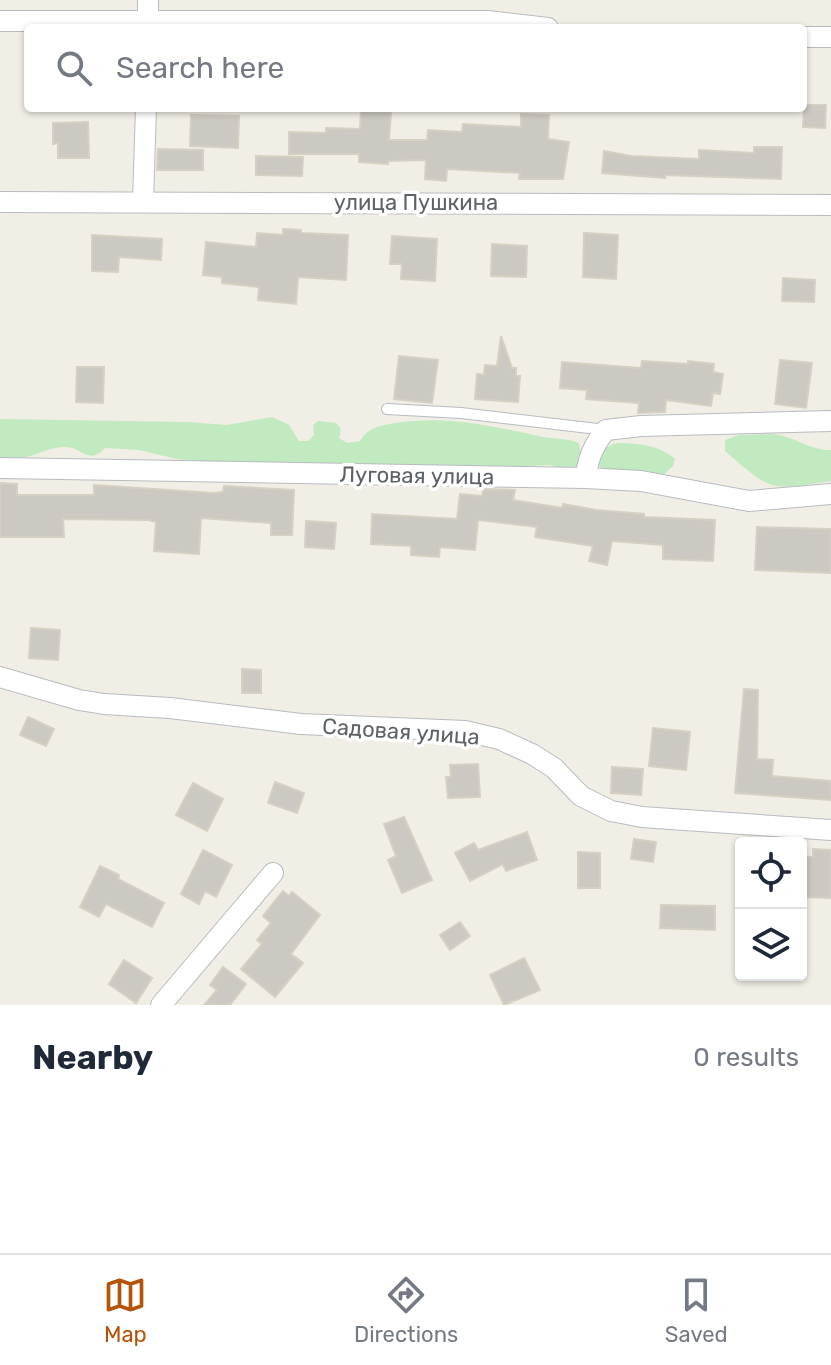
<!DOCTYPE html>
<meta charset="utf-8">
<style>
body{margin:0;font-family:Rubik,sans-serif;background:#f6f6f7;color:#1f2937}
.controls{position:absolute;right:24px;bottom:24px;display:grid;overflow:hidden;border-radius:8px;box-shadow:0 2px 6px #0004}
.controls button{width:72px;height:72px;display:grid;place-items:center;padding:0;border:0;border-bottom:2px solid #e0e1e3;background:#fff;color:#1f2937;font:40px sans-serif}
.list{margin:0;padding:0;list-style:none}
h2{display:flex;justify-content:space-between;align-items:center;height:104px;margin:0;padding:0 32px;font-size:34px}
h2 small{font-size:26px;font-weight:400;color:#747a83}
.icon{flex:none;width:44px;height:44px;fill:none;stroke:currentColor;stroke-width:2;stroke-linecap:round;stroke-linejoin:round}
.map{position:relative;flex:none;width:831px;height:1005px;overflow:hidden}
.search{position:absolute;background:#fff;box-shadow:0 2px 6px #0004;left:24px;right:24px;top:24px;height:88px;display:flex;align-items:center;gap:20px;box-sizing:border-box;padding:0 28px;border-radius:8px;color:#747a83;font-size:30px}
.sheet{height:248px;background:#fff}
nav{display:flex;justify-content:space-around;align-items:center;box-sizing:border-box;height:112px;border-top:2px solid #e0e1e3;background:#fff;font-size:22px;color:#747a83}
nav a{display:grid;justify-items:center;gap:4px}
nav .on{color:#b45309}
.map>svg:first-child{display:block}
.green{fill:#c1eac0}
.building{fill:#ccc9c2;stroke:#d6d0c3;stroke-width:2}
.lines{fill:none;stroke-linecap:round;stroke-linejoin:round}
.lane-casing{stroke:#b8bbc0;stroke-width:12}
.street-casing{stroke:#b8bbc0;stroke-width:22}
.lane{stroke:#fff;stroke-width:10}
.street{stroke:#fff;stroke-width:20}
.labels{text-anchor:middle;stroke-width:7;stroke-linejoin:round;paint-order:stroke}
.street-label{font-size:22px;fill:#5d6267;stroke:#fff}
</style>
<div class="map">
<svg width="831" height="1005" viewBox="0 0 831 1005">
<rect width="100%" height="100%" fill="#f1eee5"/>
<path class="green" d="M272,417L289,425L299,441H308L314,435L313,425L318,421L336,423L341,429L339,438L347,443L360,441C368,427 380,426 396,423C448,415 491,426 543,437C555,439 567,438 579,443L581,455L577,466L564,469L551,465L494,468L222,463L177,459L139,450L105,448C88,466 83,447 65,447C50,447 40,454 26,457C18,459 9,457 0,457V419L187,422L227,425Z
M774,434C795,437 812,451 831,450V481C768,490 774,493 725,451V440L739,435Z
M616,443C637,443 659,445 675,459L673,466L662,476L605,472L596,463L602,449Z"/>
<path class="building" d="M804,105H826L825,128L803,127Z
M361,111L391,112L389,140H427L428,130L462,132L463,124L521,127V114L549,115L548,139L569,142L563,179H519L520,173L447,169L446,181L425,179L426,160L388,161V164L359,162V154H289V132L326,133V128L360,129Z
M191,115L239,116L238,148L190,146Z
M88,122L89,158H58V143L53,144V123Z
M754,147H782L781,179L665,175V178L602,173L604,151L631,156L699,159V150L754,153Z
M158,149L203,150V170H157Z
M256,156L303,157L302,176L256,175Z
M283,229L301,230V233L348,235L346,280L298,277L296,304L258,300L259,287L222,283V277L203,275L206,242L256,247L257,233L283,235Z
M584,233L618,235L616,279L583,277Z
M92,235L162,239L161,260L119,257L118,272L92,271Z
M392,236L437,239L435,281L401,279L402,264H390Z
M492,244L527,246L526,277L491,276Z
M783,278L815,280L814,302L782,301Z
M501,336L512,368H516V376H520L518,402L475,399L477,374L484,375L485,365L497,366Z
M399,356L438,360L432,403L394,399Z
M780,360L812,363L806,408L775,404Z
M642,361L688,364V361L714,364L713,372L723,374L720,394L713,393L711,406L666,400L665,412L638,413L639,403L586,399L587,390L560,388L562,362L641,368Z
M77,367H104L103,403L76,402Z
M0,483L17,484V495H94V485L214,493L223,492L224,486L294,490L292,535H271V523L201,518L199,554L154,551L156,522L148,520L63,519L64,537H0Z
M483,489L515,490L513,500L562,508L563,504L596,510L644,514V517L715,520L713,561L663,559V545L612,541L607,565L589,561L593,546L535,537L537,527L478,520L475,550L440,547L439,557L411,555V546L371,544L372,514L457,519L460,494L482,496Z
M306,521L336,523L334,549L305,547Z
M757,527L831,529V573L755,570Z
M31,628L60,630L58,660L29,658Z
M242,669L261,670V693H242Z
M744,689L758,690L757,759L773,760L772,776L831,781V800L735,793Z
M28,717L54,729L46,746L20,735Z
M653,728L690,732L686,770L649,766Z
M478,764L480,797L448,798L446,777H451L450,765Z
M612,767L643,769L641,795L611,793Z
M275,782L304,793L297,813L268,803Z
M193,783L223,799L207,831L176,815Z
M404,817L432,880L402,893L388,860L396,856L384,824Z
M527,832L537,860L506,871L503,864L470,881L455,853L474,843L478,850Z
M634,839L656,842L653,862L631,859Z
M813,849L831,850V898L801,897V857H813Z
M203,850L232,865L216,897L205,891L199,904L181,894Z
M578,852L600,853V888H578Z
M100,866L119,875L118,879L164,903L152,927L106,904L99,917L80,907Z
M283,891L289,896L292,892L320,915L291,954L303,963L275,997L241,969L262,944L257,940L271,923L263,916Z
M661,905L715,906V930L660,928Z
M460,922L470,936L450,950L440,935Z
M524,958L540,990L504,1005L490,975Z
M124,960L152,978L136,1003L109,984Z
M223,967L246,984L230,1005H204L217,990L210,985Z"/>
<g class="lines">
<defs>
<path id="lane" d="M387,409L461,413L606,430"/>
<path id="street" d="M0,21H488L548,28
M148,28V0
M803,37H831
M143,201L146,108
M0,202L831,205
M0,468L586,478L641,481L749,501L831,494
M586,478C587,459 594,444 606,430L641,426L831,421
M0,677L79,700L104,704L170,708L301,724L465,731L499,739L532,754L554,768L581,796L611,811L642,817L831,830
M161,1005L273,873"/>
</defs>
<use href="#lane" class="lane-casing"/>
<use href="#street" class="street-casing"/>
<use href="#lane" class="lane"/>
<use href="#street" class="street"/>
</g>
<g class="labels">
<g class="street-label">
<text x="416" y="210">улица Пушкина</text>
<text transform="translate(417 475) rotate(1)" y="8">Луговая улица</text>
<text transform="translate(401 731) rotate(4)" y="8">Садовая улица</text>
</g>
</g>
</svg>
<div class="controls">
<button><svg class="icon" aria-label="locate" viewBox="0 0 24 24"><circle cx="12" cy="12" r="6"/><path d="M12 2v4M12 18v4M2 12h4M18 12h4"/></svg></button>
<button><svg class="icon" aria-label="layers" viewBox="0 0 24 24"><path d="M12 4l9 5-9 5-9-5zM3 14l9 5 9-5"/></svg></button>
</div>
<div class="search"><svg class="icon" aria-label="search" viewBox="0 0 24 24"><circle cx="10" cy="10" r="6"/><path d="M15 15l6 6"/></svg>Search here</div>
</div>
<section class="sheet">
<h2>Nearby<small>0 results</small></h2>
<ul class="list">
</ul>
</section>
<nav>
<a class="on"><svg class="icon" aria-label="map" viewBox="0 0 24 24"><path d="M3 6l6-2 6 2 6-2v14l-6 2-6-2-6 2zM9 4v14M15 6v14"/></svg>Map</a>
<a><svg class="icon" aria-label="directions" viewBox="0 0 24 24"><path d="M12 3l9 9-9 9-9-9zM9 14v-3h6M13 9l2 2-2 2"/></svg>Directions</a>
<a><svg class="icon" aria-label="saved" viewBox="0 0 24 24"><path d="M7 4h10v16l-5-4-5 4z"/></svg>Saved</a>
</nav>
